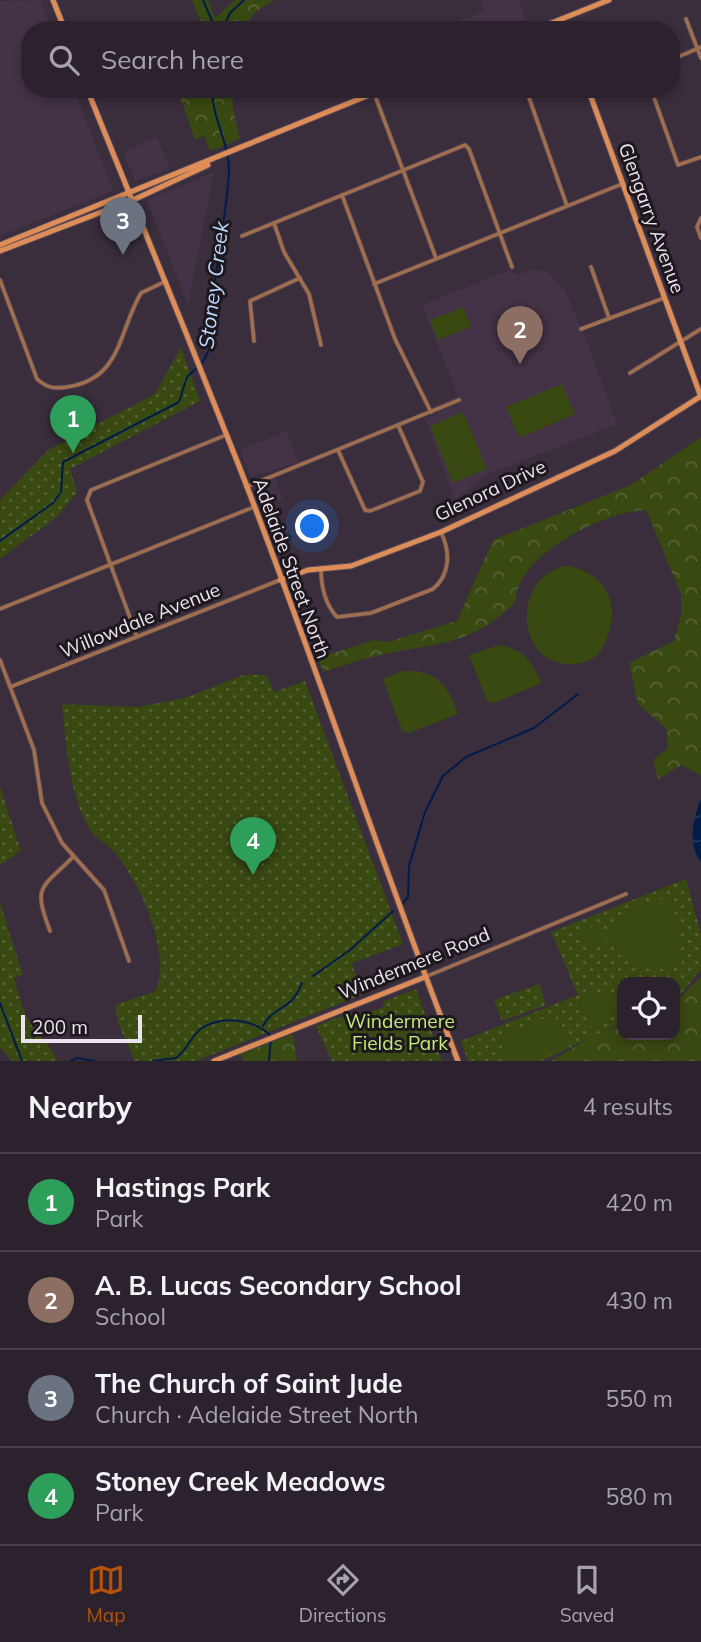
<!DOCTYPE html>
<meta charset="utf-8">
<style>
body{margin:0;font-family:Mulish,sans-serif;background:#382f39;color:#f1f3f6}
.controls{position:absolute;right:21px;bottom:21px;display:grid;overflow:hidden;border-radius:14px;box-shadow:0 4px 10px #0003}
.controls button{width:63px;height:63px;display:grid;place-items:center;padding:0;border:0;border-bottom:2px solid #483f49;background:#2c222d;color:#f1f3f6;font:35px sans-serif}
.scale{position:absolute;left:21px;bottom:18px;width:121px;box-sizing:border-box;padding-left:7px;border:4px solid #ebe3ed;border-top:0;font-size:19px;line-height:24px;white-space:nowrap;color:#ebe3ed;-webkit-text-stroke:5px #1d181e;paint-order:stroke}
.you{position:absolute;left:313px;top:527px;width:24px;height:24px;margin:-18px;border:5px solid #fff;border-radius:50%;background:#1a73e8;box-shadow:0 0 0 10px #1a73e833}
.badge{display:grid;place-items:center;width:46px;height:46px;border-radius:50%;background:#b45309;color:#fff;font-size:23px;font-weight:700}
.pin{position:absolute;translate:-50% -58px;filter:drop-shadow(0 2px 4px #0008)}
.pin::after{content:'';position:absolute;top:37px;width:24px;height:21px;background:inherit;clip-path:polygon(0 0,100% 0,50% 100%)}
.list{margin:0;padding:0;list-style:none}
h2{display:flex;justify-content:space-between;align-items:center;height:91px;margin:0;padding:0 28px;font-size:30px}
h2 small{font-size:23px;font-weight:400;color:#a6a4aa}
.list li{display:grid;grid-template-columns:46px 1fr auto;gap:21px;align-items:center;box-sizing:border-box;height:98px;padding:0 28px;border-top:2px solid #483f49}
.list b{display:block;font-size:26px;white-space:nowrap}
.list p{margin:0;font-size:23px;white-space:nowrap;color:#a6a4aa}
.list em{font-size:23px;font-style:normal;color:#a6a4aa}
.icon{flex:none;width:38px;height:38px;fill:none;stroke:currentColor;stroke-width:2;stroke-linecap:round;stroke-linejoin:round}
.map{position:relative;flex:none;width:701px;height:1061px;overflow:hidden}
.search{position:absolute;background:#2c222d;box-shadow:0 4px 10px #0003;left:21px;right:21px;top:21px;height:77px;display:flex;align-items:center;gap:18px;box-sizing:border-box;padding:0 24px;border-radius:28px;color:#a6a4aa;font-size:26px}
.sheet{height:483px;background:#2c222d}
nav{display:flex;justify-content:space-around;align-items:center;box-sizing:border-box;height:98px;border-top:2px solid #483f49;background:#2c222d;font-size:19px;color:#a6a4aa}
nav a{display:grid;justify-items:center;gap:4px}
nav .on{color:#b45309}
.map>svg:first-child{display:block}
.built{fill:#443247}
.forest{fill:url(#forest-crowns)}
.park{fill:url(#park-dots)}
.pitch{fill:#394912}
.water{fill:url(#water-ripples)}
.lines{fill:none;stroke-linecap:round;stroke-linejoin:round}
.stream{stroke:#001c4b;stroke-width:2}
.street-casing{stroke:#564a58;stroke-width:5}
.secondary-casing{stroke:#564a58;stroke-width:7}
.street{stroke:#a06d4d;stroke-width:3.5}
.secondary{stroke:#de8d58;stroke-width:5}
.labels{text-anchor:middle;stroke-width:6;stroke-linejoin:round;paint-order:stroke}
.street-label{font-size:19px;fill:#ebe3ed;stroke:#1d181e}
.park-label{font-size:19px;fill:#c5eb78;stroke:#1d181e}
.water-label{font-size:21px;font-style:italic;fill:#bed7fd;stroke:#1d181e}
</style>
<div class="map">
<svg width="701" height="1061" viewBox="0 0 701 1061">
<defs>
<pattern id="forest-crowns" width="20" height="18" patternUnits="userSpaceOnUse" patternTransform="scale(1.75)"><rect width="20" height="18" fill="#394912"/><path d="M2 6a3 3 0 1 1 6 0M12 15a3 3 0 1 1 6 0" fill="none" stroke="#566335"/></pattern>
<pattern id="park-dots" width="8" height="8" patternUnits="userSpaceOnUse" patternTransform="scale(1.75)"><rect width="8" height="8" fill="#394912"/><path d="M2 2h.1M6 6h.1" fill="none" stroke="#566335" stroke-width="1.8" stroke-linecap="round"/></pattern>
<pattern id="water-ripples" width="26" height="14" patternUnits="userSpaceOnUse" patternTransform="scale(1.75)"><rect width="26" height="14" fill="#001c4b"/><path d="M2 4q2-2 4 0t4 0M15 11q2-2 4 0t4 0" fill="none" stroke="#253d65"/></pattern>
</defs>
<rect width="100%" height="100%" fill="#3a2d3c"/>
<path class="built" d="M40,0L52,30H30V89H74L113,191L0,236V1Z
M485,0H519L526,20L503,30H463L460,21L484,11L480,2Z
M157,137L170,169L136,181L123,152Z
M214,172L188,305L147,200Z
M534,269L549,273L564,289L583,331L617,424L486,475L455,500L425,419L437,415L434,406L458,396L422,305L510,270L517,275Z
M287,431L298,462L251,477L240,450Z
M275,479L283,499L260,506L255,488Z"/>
<path class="forest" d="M192,0H208L215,18L235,0H274L255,12L243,30H204Z
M189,89H232L233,109L240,139L210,151L204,136L195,140L179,94Z
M701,437V776L682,765L658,779L653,760L668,748L666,728L638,704L629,663L674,641L681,615V594L646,510C604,511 517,555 516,601C473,645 440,642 385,654C364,658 343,666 323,672L318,658L374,640L387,642L457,621L493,540L631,485Z
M701,977V1061H551L596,1034L622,1024V1035H675V1002Z
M293,1034L297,1061H244L240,1054Z"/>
<path class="park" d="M181,347L200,401L70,469L77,492L57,517L0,559V500L48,450L155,394Z
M243,675H267L274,692L305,681L403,944L352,963L361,995L196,1061H135L119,1026L115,1005L156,991C171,952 141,883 114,852C108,844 96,839 90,830C69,796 66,743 62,704L137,707L185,698Z
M0,787L21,851L0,865Z
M686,879L701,934V970L679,996L675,998V982H622V1022L542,1061H468L461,1041L578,995L551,932Z
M0,903L23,975L14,978C19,994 22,1012 32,1026C42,1040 50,1043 57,1061H12L0,1047Z
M539,984L546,1005L502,1021L494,1000Z
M416,989L442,1061H332L316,1026L341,1016L347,1021L383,1007L384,1001Z"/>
<path class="pitch" d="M463,307L471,327L438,340L430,320Z
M562,384L575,414L519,438L506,407Z
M463,412L487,469L453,483L430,426Z
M568,566C612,575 622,610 602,649C596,659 587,662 575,664C513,670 511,573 568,566Z
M499,645C524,649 531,661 542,683L494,703L487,701L469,655Z
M403,671C436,669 448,685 458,714L409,733L402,731L383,679Z
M663,899L670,901L679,926L682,963C650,979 606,964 610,923L641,905Z
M598,925L601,926L607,944L591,947L585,942L580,931Z
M594,994L607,997L613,1003L615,1013L598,1023L597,1028L589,1026L591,1020L583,1003Z
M405,1013L418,1047L384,1061H359L349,1035Z
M554,1014L568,1046L534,1061H508L498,1037Z"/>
<path class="water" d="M701,799V862C687,845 693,818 701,799Z"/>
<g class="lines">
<path class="stream" d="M203,0L216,30
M222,30L230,13L244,0
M0,541L53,503L61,492L63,462L179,402L187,377L203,362L210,348C210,288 225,231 229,172C230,144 212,119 212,89
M402,904L408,897L409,866L425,812L443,776L466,757L534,728L578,694
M313,976L350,950L393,911
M0,1003L22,1061
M263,1026C275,1004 291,1012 302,983
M71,1061L77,1058L95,1061
M153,1061L176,1058C187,1051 191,1035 202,1028C223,1015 254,1019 271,1036L269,1061"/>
<defs>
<path id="street" d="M686,19L701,58
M671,60L701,47
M526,89L567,206
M651,89L678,165L701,157
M374,93L436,258
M589,94L600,89
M342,195L395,339L431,412
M701,218L697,227L701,238
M274,223L284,252L309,294L321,345
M242,236L465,145L469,149L512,267
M591,267L609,318
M0,280L37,379C47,388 54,389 67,387C122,379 118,332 141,293L166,281
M374,284L622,184
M581,329L664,298
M254,341L250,301L300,278
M630,373L701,329
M338,450L365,510L370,511L420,491L423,482L398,425
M246,487L459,400
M321,568C321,586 324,603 337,617L371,613L433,589C451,574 450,551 441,532
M0,609L254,507
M137,637L87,500L91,490L226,435
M0,660L34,750L42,803L62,843L104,890L129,961
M10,687L280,580
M50,931C33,885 40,890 73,857
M425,977L626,894"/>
<path id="secondary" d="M53,0L65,30
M561,19L565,30
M534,30L609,0
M87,89C139,215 189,340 239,466C316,663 381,864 458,1061
M588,89L701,397
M0,245L384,89
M0,251L133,200L208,165
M280,580L308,570L351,566L441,532L615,451L701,396
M214,1061L425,977"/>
</defs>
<use href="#street" class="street-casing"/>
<use href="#secondary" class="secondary-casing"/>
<use href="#street" class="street"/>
<use href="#secondary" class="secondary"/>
</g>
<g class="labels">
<g class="street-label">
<text transform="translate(652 218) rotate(70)" y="7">Glengarry Avenue</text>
<text transform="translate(490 490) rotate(-25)" y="7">Glenora Drive</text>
<text transform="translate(292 568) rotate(70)" y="7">Adelaide Street North</text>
<text transform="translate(140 620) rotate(-22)" y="7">Willowdale Avenue</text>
<text transform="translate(414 963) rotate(-22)" y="7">Windermere Road</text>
</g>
<g class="park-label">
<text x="400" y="1028">Windermere<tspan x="400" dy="22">Fields Park</tspan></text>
</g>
<g class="water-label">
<text transform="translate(214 285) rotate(-83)" y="7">Stoney Creek</text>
</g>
</g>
</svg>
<div class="controls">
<button><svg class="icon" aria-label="locate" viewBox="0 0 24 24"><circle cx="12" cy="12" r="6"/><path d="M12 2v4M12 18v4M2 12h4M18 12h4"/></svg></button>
</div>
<div class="scale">200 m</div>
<div class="you"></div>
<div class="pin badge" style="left:73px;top:453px;background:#2e9e5b">1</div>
<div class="pin badge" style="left:520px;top:364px;background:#8d6e63">2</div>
<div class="pin badge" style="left:123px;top:255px;background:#6b7280">3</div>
<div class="pin badge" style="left:253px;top:875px;background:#2e9e5b">4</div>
<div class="search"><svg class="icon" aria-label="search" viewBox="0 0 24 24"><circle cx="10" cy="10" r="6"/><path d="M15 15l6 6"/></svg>Search here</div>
</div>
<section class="sheet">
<h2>Nearby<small>4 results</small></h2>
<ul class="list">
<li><span class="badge" style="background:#2e9e5b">1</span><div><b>Hastings Park</b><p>Park</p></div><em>420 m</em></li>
<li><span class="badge" style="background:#8d6e63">2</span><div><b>A. B. Lucas Secondary School</b><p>School</p></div><em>430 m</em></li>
<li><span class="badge" style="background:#6b7280">3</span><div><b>The Church of Saint Jude</b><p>Church · Adelaide Street North</p></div><em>550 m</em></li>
<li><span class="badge" style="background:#2e9e5b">4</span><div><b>Stoney Creek Meadows</b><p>Park</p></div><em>580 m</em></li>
</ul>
</section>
<nav>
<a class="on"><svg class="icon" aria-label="map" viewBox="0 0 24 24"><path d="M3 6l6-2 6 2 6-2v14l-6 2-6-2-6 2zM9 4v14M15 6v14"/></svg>Map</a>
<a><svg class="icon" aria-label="directions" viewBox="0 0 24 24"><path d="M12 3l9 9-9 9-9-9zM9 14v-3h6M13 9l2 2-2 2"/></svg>Directions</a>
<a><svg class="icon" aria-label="saved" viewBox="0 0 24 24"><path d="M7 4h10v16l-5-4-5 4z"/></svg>Saved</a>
</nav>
